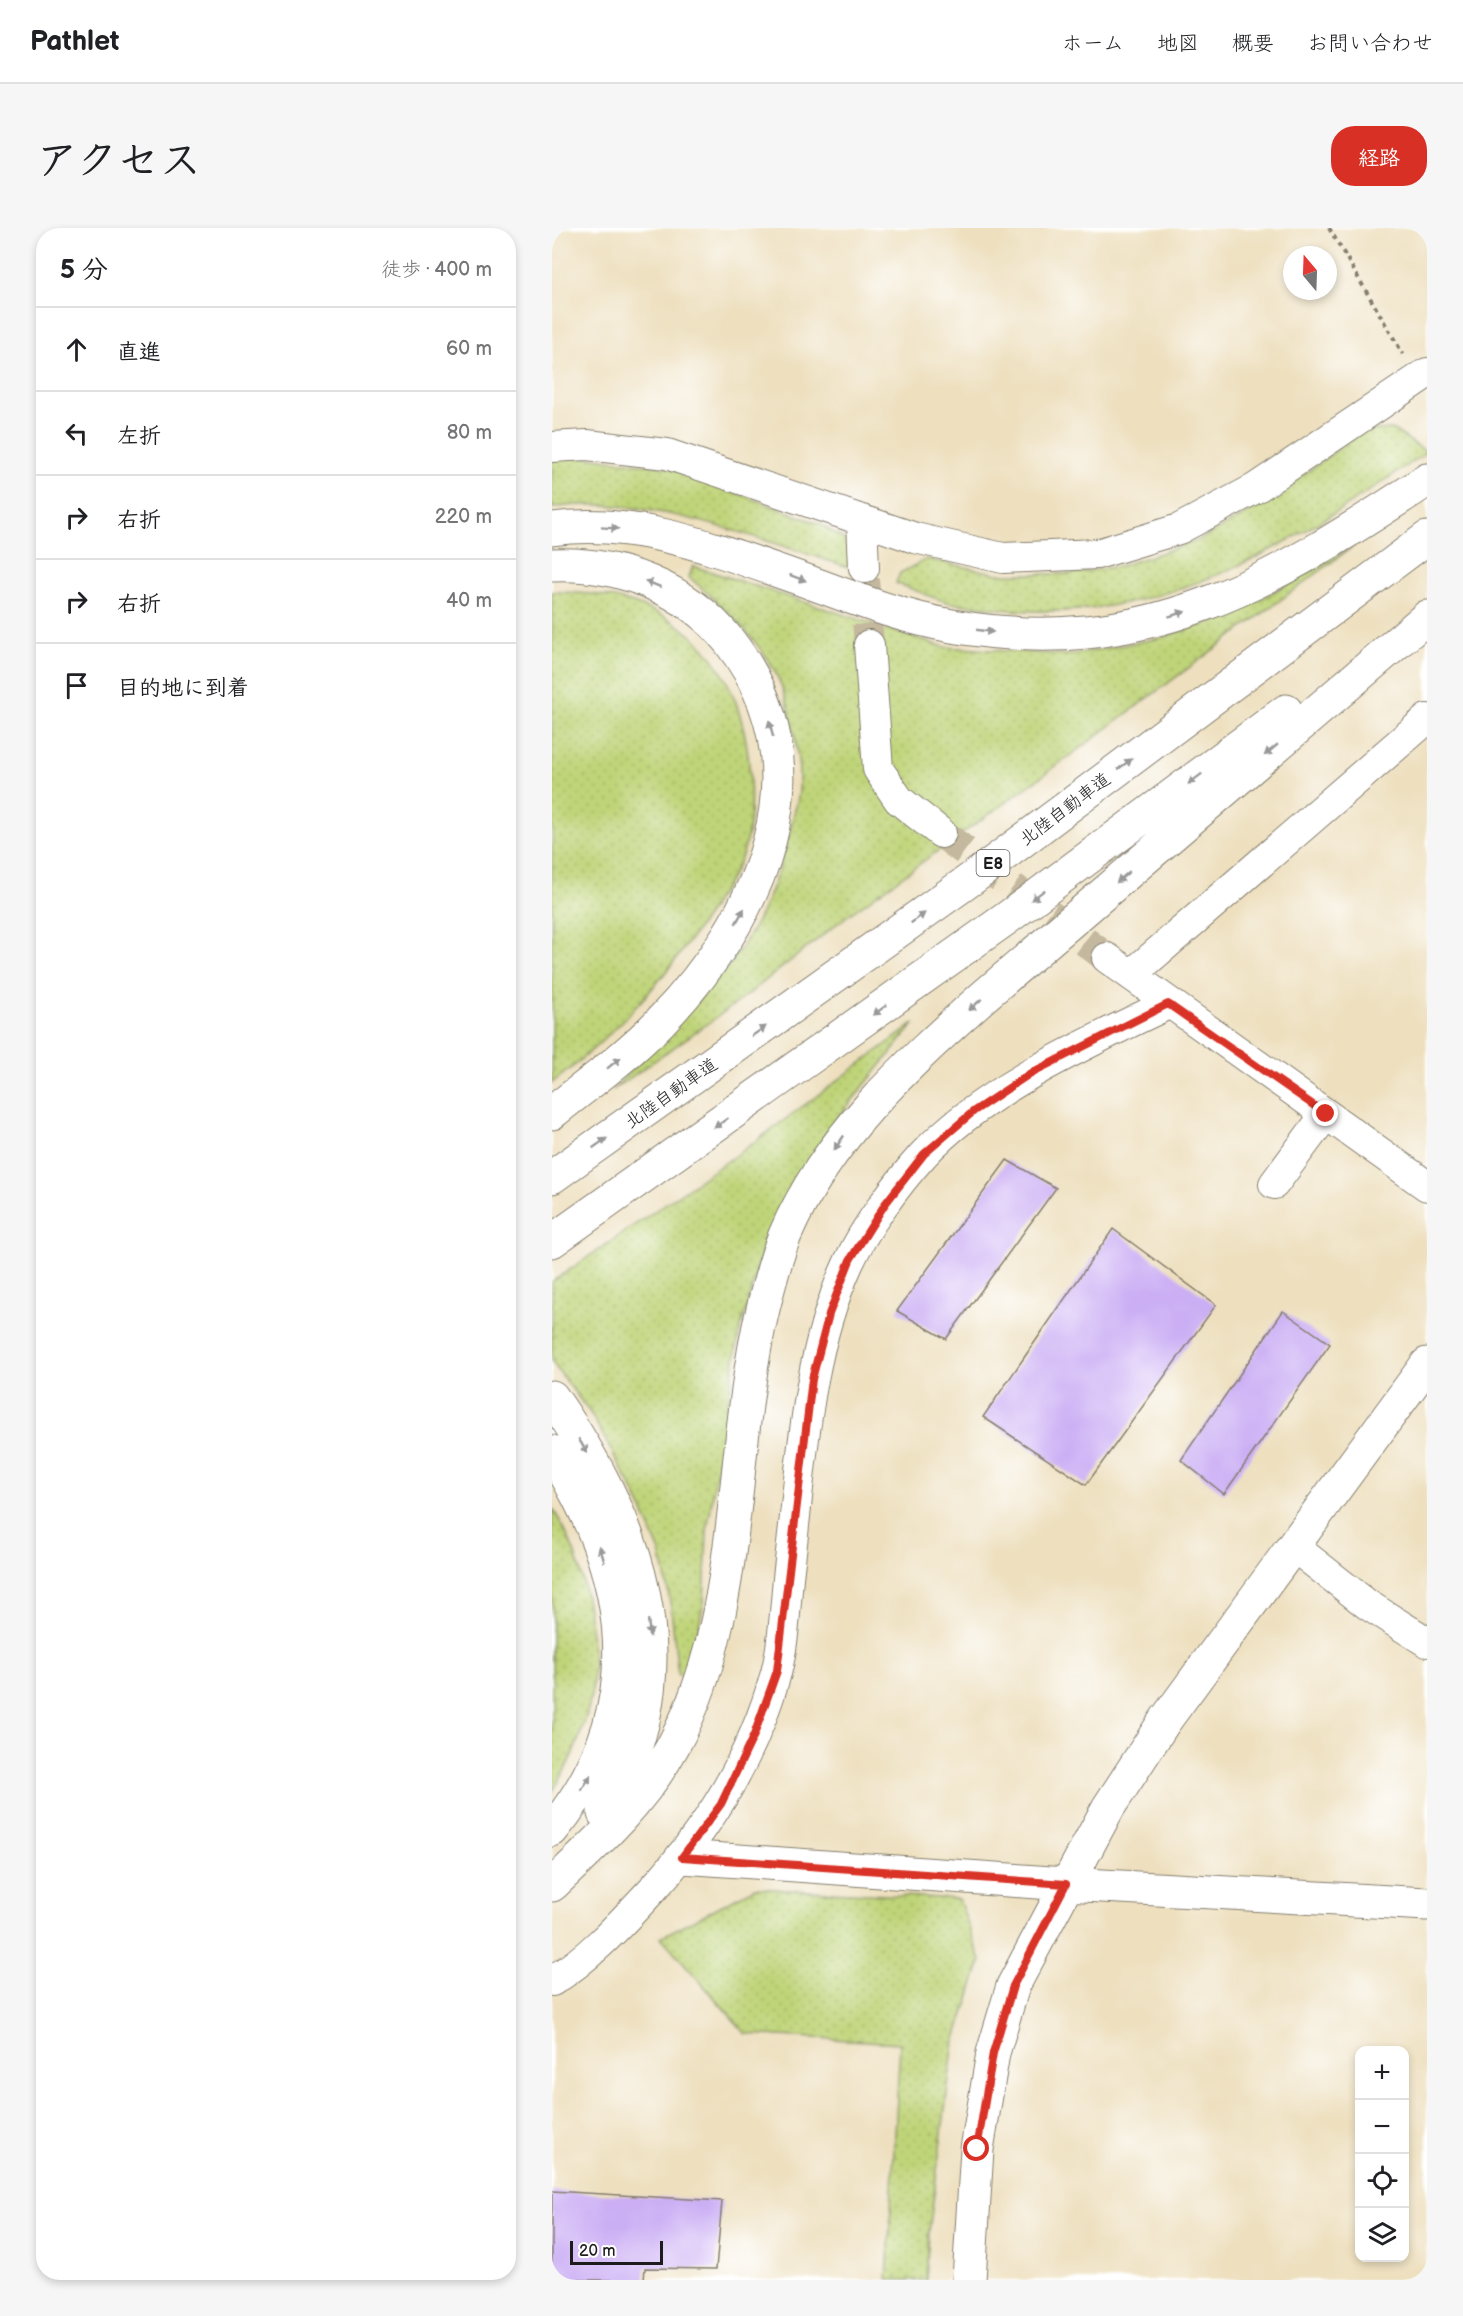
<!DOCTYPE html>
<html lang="ja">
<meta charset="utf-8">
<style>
body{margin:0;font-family:"Balsamiq Sans","Klee One",sans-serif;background:#f6f6f6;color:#202124}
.controls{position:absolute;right:18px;bottom:18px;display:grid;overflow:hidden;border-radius:12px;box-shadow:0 3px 9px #0003}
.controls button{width:54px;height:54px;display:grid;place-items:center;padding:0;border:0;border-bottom:2px solid #e0e0e0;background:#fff;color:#202124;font:30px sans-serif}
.compass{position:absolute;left:731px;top:18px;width:54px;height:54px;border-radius:50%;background:#fff;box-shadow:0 3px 9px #0003;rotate:341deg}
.scale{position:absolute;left:18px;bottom:15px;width:93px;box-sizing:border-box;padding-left:6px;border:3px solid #1c1c1c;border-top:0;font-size:16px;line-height:21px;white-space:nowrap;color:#1c1c1c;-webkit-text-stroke:4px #fff;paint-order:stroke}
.stop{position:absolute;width:18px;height:18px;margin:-14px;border:4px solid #d93025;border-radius:50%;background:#fff}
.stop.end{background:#d93025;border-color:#fff;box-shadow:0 2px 6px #0008}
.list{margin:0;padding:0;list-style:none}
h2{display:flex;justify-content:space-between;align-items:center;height:78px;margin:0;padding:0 24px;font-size:26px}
h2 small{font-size:20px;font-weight:400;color:#757577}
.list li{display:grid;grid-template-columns:39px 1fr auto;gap:18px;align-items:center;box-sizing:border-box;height:84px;padding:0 24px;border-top:2px solid #e0e0e0}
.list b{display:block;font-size:22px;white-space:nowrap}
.list em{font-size:20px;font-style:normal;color:#757577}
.icon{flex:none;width:33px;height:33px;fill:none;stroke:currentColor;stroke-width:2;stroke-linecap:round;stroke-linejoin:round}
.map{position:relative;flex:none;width:875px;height:2052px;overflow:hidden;border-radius:24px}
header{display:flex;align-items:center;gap:36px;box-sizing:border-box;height:84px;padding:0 30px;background:#fff;border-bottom:2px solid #e0e0e0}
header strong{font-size:28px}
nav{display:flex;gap:33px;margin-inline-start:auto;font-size:21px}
.intro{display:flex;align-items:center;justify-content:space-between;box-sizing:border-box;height:144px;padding:0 36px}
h1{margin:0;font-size:42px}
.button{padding:15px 27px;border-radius:24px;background:#d93025;color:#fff;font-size:21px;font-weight:700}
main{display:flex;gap:36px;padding:0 36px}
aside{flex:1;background:#fff;border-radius:24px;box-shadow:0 3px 9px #0003}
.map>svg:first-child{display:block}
.grass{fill:url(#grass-dots);stroke:#6e784a;stroke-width:1.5}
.building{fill:#cbaef4}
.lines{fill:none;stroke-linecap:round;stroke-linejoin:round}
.minor-tunnel{stroke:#c4b99e;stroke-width:30;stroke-dasharray:30 15;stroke-linecap:butt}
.minor-casing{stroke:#857e6e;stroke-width:32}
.tertiary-casing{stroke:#857e6e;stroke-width:35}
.motorway-casing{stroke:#857e6e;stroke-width:35}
.path{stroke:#857e6e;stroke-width:4;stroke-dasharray:4.5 4.5;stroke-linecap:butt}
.minor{stroke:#fff;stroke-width:30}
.tertiary{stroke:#fff;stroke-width:33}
.motorway{stroke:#fff;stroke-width:33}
.oneway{fill:#999}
.route{stroke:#d93025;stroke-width:8}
.labels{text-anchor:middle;stroke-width:4.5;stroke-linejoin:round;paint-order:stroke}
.shield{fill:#fff;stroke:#606060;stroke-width:1.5}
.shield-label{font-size:16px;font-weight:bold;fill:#1c1c1c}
.street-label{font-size:18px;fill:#1c1c1c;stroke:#fff}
</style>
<header>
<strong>Pathlet</strong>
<nav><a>ホーム</a><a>地図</a><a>概要</a><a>お問い合わせ</a></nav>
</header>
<div class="intro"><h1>アクセス</h1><a class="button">経路</a></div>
<main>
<aside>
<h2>5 分<small>徒歩 · 400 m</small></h2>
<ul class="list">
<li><svg class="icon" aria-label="ahead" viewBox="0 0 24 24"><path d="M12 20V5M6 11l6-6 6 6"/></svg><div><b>直進</b></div><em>60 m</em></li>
<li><svg class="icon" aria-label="left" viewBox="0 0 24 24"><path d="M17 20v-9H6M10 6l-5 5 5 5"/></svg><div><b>左折</b></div><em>80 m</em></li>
<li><svg class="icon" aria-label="right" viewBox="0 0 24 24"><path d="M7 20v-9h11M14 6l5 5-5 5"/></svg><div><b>右折</b></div><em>220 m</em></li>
<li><svg class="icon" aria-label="right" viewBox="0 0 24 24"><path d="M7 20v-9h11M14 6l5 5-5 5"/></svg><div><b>右折</b></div><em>40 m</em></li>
<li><svg class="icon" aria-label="arrive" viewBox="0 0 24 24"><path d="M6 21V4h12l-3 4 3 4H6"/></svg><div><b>目的地に到着</b></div></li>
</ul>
</aside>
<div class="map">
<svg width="875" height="2052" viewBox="0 0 875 2052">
<defs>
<pattern id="grass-dots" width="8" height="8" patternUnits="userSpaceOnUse" patternTransform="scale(1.5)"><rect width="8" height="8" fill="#bfd478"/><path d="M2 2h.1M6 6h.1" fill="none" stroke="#a4b567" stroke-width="1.8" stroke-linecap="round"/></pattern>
</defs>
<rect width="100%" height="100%" fill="#fff"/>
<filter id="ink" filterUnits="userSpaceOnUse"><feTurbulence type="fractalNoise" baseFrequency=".0167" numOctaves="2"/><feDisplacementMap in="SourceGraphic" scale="12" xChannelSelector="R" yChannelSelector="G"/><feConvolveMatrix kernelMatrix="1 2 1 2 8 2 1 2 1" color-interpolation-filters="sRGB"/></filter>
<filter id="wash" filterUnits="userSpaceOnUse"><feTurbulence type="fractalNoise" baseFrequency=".008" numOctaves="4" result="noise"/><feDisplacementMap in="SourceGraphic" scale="24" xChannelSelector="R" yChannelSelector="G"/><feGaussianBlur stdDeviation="1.35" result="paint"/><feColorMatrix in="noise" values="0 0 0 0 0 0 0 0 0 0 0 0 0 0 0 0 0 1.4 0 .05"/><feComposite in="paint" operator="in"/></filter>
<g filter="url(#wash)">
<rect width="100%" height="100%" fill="#eee0bf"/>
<path class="grass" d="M840,201L875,224C742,315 609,402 440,380C426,378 410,377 395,374C378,369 361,361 344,355L348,345L375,331L447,346H518L568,338L645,313L707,279L811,203Z
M35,229L118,240L268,296L295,313L299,340C215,314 87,263 0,280V230Z
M803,317L489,549L295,688L185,775L61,862C104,816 153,771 189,720C215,681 230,639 240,594C242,584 246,573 247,563C249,528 237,464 218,435C197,402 166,374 137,349L141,338L392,419L520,427L608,410L681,387Z
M0,364C115,363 186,419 197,536C199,560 200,595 193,618C188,638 172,660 161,678C116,748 66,805 0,855Z
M363,795L277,901L212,1017L187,1106L155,1303L152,1373L137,1448L126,1447L119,1379L109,1327L85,1269L39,1186L0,1134V1054L200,916Z
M0,1279C26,1321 34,1357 39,1406C40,1418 43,1431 42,1443C40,1484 22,1530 0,1564Z
M203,1660L407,1671L429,1733L401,1820L377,2004L374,2052H335L348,1815L194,1806L109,1709Z"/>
<g id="blocks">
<path class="building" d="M455,932L504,960L394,1111L345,1083Z
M561,1001L664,1077L534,1257L431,1189Z
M731,1083L778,1116L672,1266L629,1232Z
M0,1963L170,1973L164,2041L93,2040L92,2052H0Z"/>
</g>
</g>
<g filter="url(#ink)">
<use href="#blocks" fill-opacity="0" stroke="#857e6e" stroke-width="1.5"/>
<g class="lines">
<path class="minor-tunnel" d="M312,351L317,417
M389,605L555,730"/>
<defs>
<path id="minor" d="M0,219L35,217L115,226L363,310L451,330L545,326L627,301L704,260L875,145
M310,292L312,340
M317,417L326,541L347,572L389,605
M555,730L875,958
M579,747L875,491
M722,956L774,886
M741,1318L816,1377L875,1414
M0,1753C39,1729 69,1695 100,1662C158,1599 201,1529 224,1445C233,1412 233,1374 237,1341C250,1238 253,1129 297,1034C313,999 345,956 371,927C432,861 536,815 616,776"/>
<path id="tertiary" d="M130,1629L514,1656L875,1676
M417,2052L425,1921L441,1825L461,1758L556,1580L612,1494L875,1136"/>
<path id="motorway" d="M0,301C87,289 168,323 249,351C298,369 348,389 400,398C594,432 719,355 875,252
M0,337C66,334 135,360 177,413C277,541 208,691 108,794C75,828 36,856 0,885
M0,949L422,649L875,310
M0,1013L455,690L734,483
M0,1169C88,1295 141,1443 52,1585
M0,1224C80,1348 100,1482 0,1602
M0,1657C44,1616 92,1572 121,1518C193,1385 176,1224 211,1081C217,1057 223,1031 233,1007C275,909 354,838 432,768L875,389"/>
</defs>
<use href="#minor" class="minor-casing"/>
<use href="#tertiary" class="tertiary-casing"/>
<use href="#motorway" class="motorway-casing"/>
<path class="path" d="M777,0L851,126"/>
<use href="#minor" class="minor"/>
<use href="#tertiary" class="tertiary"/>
<use href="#motorway" class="motorway"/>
</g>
<defs><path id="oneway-solid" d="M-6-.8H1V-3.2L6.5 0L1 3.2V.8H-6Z" transform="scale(1.5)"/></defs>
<g class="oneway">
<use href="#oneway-solid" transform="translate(58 300) rotate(4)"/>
<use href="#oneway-solid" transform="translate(246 350) rotate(20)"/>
<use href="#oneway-solid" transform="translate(101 356) rotate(-158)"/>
<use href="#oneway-solid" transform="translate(625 386) rotate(-17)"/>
<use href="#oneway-solid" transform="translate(433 403) rotate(8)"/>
<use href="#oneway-solid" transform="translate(219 501) rotate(-105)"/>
<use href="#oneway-solid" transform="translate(719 522) rotate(140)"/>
<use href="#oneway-solid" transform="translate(573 536) rotate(-37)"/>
<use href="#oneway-solid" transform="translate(643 551) rotate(143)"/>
<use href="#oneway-solid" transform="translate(571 649) rotate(139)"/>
<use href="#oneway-solid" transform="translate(486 667) rotate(143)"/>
<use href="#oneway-solid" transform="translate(188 688) rotate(-60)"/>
<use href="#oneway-solid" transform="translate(366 690) rotate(-36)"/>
<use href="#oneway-solid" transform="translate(423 777) rotate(138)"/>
<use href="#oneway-solid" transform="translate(328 782) rotate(144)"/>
<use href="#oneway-solid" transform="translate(207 803) rotate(-35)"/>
<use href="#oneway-solid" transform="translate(62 835) rotate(-39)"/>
<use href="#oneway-solid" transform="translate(169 895) rotate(145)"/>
<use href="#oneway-solid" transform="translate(48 915) rotate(-35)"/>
<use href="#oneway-solid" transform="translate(287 915) rotate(124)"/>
<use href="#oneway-solid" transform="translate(31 1218) rotate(59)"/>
<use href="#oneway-solid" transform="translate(50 1326) rotate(-107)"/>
<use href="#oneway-solid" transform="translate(97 1400) rotate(84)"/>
<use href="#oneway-solid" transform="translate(34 1555) rotate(-59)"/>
</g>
</g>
<g class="lines" filter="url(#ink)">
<path class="route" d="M425,1921L441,1825L461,1758L514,1656L130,1629L169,1576L202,1507L225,1443L260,1151L277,1086L298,1032L333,976L372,926L422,883L479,845L616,776L774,886"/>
</g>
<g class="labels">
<rect class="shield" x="424.5" y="622" width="33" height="26" rx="4.5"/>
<g class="shield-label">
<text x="441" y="641">E8</text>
</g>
<g class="street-label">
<text transform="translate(513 581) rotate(-37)" y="6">北陸自動車道</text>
<text transform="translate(119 865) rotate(-35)" y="6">北陸自動車道</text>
</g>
</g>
</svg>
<div class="controls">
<button>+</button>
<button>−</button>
<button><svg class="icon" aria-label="locate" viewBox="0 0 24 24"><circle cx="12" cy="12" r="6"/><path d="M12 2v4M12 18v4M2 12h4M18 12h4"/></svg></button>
<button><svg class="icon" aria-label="layers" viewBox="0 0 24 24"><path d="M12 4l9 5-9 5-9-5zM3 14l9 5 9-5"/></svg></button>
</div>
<svg class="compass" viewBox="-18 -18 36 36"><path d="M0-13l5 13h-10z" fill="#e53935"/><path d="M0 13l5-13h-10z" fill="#757577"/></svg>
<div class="scale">20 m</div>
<div class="stop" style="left:425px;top:1921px"></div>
<div class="stop end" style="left:774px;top:886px"></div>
</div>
</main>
